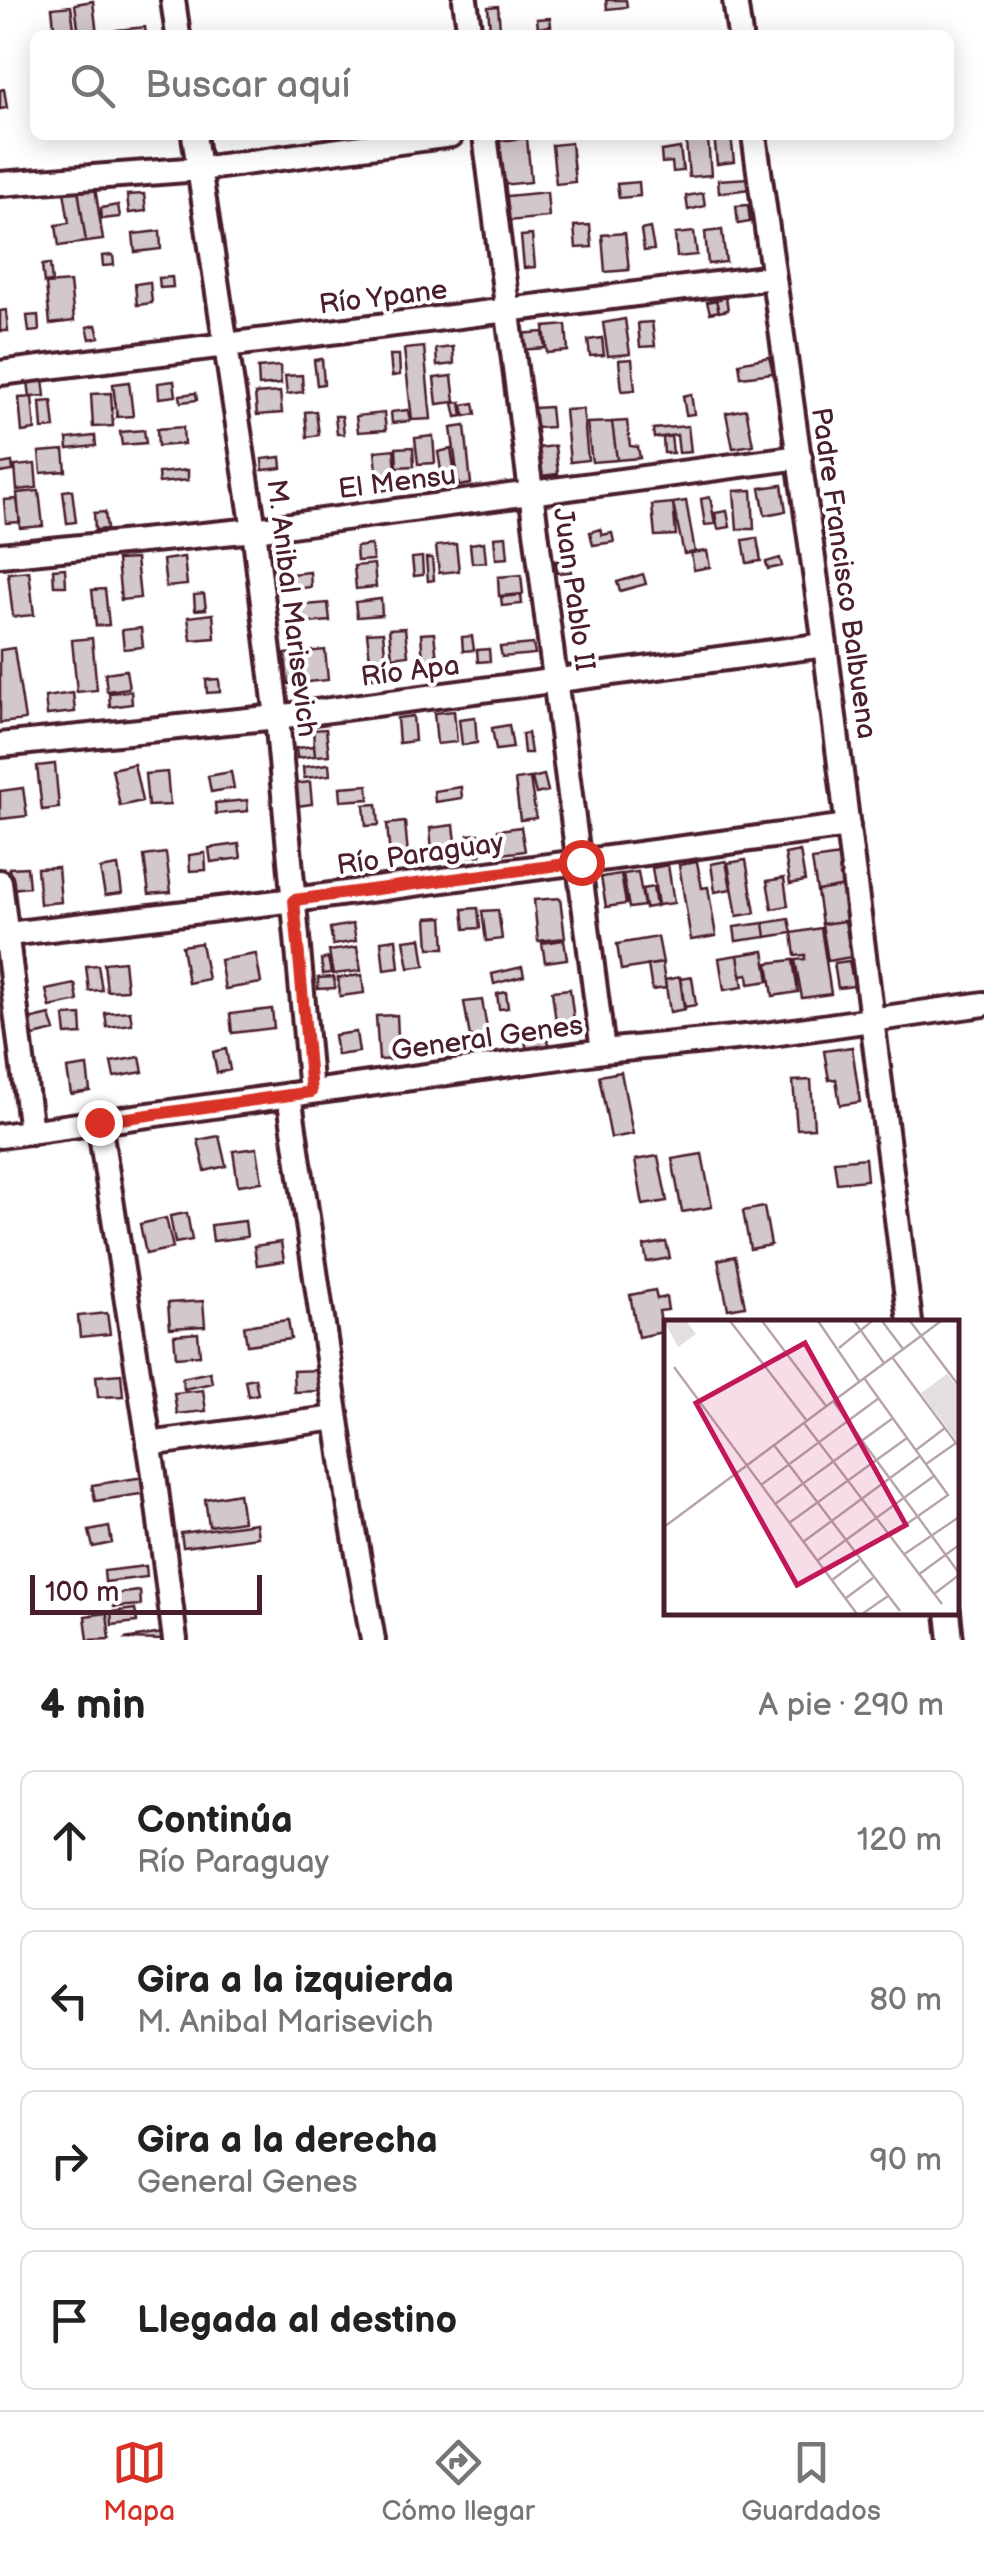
<!DOCTYPE html>
<html lang="es">
<meta charset="utf-8">
<style>
body{margin:0;font-family:"Balsamiq Sans",sans-serif;background:#f2f2f2;color:#222}
.scale{position:absolute;left:30px;bottom:25px;width:232px;box-sizing:border-box;padding-left:10px;border:5px solid #4a1f2b;border-top:0;font-size:28px;line-height:35px;white-space:nowrap;color:#4a1f2b;-webkit-text-stroke:8px #fff;paint-order:stroke}
.stop{position:absolute;width:30px;height:30px;margin:-22px;border:8px solid #d93025;border-radius:50%;background:#fff}
.stop.end{background:#d93025;border-color:#fff;box-shadow:0 2px 10px #0008}
.list{margin:0;padding:0;list-style:none}
h2{display:flex;justify-content:space-between;align-items:center;height:130px;margin:0;padding:0 40px;font-size:42px}
h2 small{font-size:32px;font-weight:400;color:#767676}
.list li{display:grid;grid-template-columns:65px 1fr auto;gap:30px;align-items:center;box-sizing:border-box;height:140px;margin:0 20px 20px;padding:0 20px;border:2px solid #e0e0e0;border-radius:15px}
.list b{display:block;font-size:38px;white-space:nowrap}
.list p{margin:0;font-size:32px;white-space:nowrap;color:#767676}
.list em{font-size:32px;font-style:normal;color:#767676}
.icon{flex:none;width:55px;height:55px;fill:none;stroke:currentColor;stroke-width:2;stroke-linecap:round;stroke-linejoin:round}
.map{position:relative;flex:none;width:984px;height:1640px;overflow:hidden}
.search{position:absolute;background:#fff;box-shadow:0 5px 25px #0003;left:30px;right:30px;top:30px;height:110px;display:flex;align-items:center;gap:25px;box-sizing:border-box;padding:0 35px;border-radius:15px;color:#767676;font-size:38px}
.sheet{height:770px;background:#fff}
nav{display:flex;justify-content:space-around;align-items:center;box-sizing:border-box;height:140px;border-top:2px solid #e0e0e0;background:#fff;font-size:28px;color:#767676}
nav a{display:grid;justify-items:center;gap:5px}
nav .on{color:#d93025}
.map>svg:first-child{display:block}
.building{fill:#d2c7cb;stroke:#4a1f2b;stroke-width:2.5}
.lines{fill:none;stroke-linecap:round;stroke-linejoin:round}
.minor-casing{stroke:#4a1f2b;stroke-width:30}
.minor{stroke:#fff;stroke-width:22}
.route{stroke:#d93025;stroke-width:12}
.labels{text-anchor:middle;stroke-width:8;stroke-linejoin:round;paint-order:stroke}
.street-label{font-size:28px;fill:#4a1f2b;stroke:#fff}
.inset-road{fill:none;stroke:#b7a5aa;stroke-width:2.5}
.view{fill:#c2185b;fill-opacity:0.15;stroke:#c2185b;stroke-width:5}
.inset-edge{fill:none;stroke:#4a1f2b;stroke-width:5}
</style>
<div class="map">
<svg width="984" height="1640" viewBox="0 0 984 1640">
<rect width="100%" height="100%" fill="#fff"/>
<filter id="ink" filterUnits="userSpaceOnUse"><feTurbulence type="fractalNoise" baseFrequency=".01" numOctaves="2"/><feDisplacementMap in="SourceGraphic" scale="20" xChannelSelector="R" yChannelSelector="G"/><feConvolveMatrix kernelMatrix="1 2 1 2 8 2 1 2 1" color-interpolation-filters="sRGB"/></filter>
<g filter="url(#ink)">
<path class="building" d="M606,0H626L627,7L607,9Z
M93,1L97,35H79L75,4Z
M71,6L75,35H55L52,8Z
M498,6L500,28L490,29L488,7Z
M550,18L551,26L538,28L537,19Z
M145,27L146,35H117L116,30Z
M4,89L7,108L0,109V90Z
M714,135H731L734,162L717,164Z
M527,138L531,182L502,185L498,141Z
M708,140L711,175L689,177L686,142Z
M571,143L575,182L556,184L552,145Z
M680,148L683,171L673,172L672,162L662,163L661,151Z
M749,178L750,189L719,193L718,180Z
M639,182L640,196L619,198L617,184Z
M95,187L103,240L86,242L78,189Z
M78,189L86,242L59,246L56,225L69,223L64,191Z
M547,192L549,217L498,222L496,197Z
M703,193L705,206L688,210L686,196Z
M144,194L146,211L129,213L127,195Z
M118,205L120,217L102,219L101,208Z
M748,205L750,222L738,224L736,206Z
M590,225L592,247L576,248L574,226Z
M650,228L654,250L644,251L641,230Z
M722,230L726,262L708,264L705,232Z
M160,231L161,249L135,252L133,234Z
M694,232L697,255L677,257L675,234Z
M625,233L629,270L605,272L602,235Z
M532,235L535,267L524,268L521,236Z
M113,255L114,265L103,266L102,256Z
M50,264L52,282L44,283L42,265Z
M172,277L173,287L160,288L159,278Z
M70,282L74,321L50,324L46,284Z
M150,282L152,303L137,305L135,284Z
M726,297L728,310L719,312L716,300Z
M716,300L719,311L710,313L707,302Z
M6,310L8,331H0V311Z
M38,315L39,331L29,332L27,316Z
M625,319L630,354L608,356L603,323Z
M652,322L655,346L640,347L638,323Z
M96,325L99,337L90,339L87,327Z
M566,325L568,351L547,353L544,327Z
M543,332L545,348L520,350L519,334Z
M602,338L604,355L590,356L588,340Z
M424,347L431,419L412,420L404,349Z
M453,347L454,364L437,366L436,349Z
M390,355H399L400,375L392,376Z
M769,357L773,373L741,377L739,363Z
M322,359L324,384L317,385L314,360Z
M632,359L635,390L622,391L619,360Z
M280,366L281,384L259,386L258,368Z
M302,375L303,392L287,394L285,376Z
M452,376L455,402L437,404L434,378Z
M43,379L45,396L30,397L28,381Z
M174,381L176,396L159,398L158,383Z
M129,382L133,416L117,417L113,384Z
M280,392L282,413L257,415L255,394Z
M111,393L113,426L93,427L91,394Z
M196,393L197,400L181,402L180,395Z
M691,394L694,414L686,415L683,396Z
M32,397L35,430L22,432L19,398Z
M52,401L55,428L42,429L40,402Z
M461,402L463,416L456,417L453,403Z
M474,403L476,414L465,416L463,405Z
M550,407L552,427L535,428L533,408Z
M583,409L588,460L570,462L565,410Z
M746,409L753,445L733,448L726,413Z
M408,410L410,421L392,423L391,412Z
M316,411L319,435L307,437L305,412Z
M384,413L386,430L358,432L356,416Z
M335,416H342L344,434H337Z
M627,421L630,446L638,447L640,458L617,460L612,422Z
M612,422L617,460L592,462L587,423Z
M465,426L471,484L459,486L451,428Z
M688,426L691,452L679,453L677,435L654,438L653,429Z
M183,427L184,444L158,446L157,429Z
M144,430L146,443L122,445L120,432Z
M95,436L96,446L68,449L67,439Z
M433,436L435,463L418,464L415,438Z
M671,436L673,453H664L663,438Z
M555,446L558,474L540,476L537,448Z
M413,447L414,466L397,467L396,448Z
M394,449L398,488L379,491L375,451Z
M451,449L457,486L444,489L438,452Z
M64,450L66,471L41,473L39,452Z
M281,457L282,468L263,470L262,459Z
M12,462L13,471L0,473V464Z
M35,464L37,488L17,490L15,466Z
M188,470V480L159,483L158,473Z
M782,485L786,511L765,515L760,488Z
M72,490L76,522L67,523L63,491Z
M752,490L754,529H737L734,491Z
M39,491L43,526L20,528L17,493Z
M710,497L715,524L705,525L701,499Z
M17,499L20,522L6,523L4,500Z
M686,501L695,552L684,554L673,503Z
M673,503L676,535L655,536L652,505Z
M727,511L730,527L718,529L715,513Z
M105,512L107,529L95,530L94,513Z
M600,529L602,535L612,533L614,542L593,545L590,532Z
M506,536L508,558L496,559L494,537Z
M757,538L761,561L747,563L743,540Z
M484,542L486,562L472,563L470,544Z
M456,544L459,571L439,573L436,546Z
M371,545L373,560L357,561L356,547Z
M707,551L710,567L694,570L691,553Z
M184,557L187,585L166,587L163,560Z
M422,557L423,575L414,576L412,558Z
M426,558H432L434,580L428,581Z
M780,558L782,566L768,569L766,562Z
M136,559L140,598L121,600L117,560Z
M570,560L571,572L557,573L556,561Z
M374,564L376,587L356,589L354,566Z
M65,568L66,586H54L53,569Z
M29,571L34,615L13,617L8,573Z
M310,572L311,587L273,591L272,576Z
M643,574L646,584L620,591L617,582Z
M521,575L523,594L499,596L498,577Z
M105,589L109,625L96,626L92,590Z
M204,594L206,609L195,610L194,595Z
M521,595L522,604L502,606L501,597Z
M381,599L382,615L357,617L355,602Z
M328,603L330,621L296,624L295,606Z
M213,614L215,638L191,640L188,617Z
M141,628L143,647L124,649L122,630Z
M405,628L408,655L392,657L389,629Z
M383,632L387,676L372,678L367,633Z
M434,633L437,660L423,661L421,634Z
M472,636L474,650L463,651L462,637Z
M92,638L97,690L77,692L72,640Z
M533,644L535,654L502,657L500,647Z
M14,648L25,720L0,723V650Z
M489,649L490,661L478,662L477,650Z
M325,650L328,680L288,684L285,654Z
M126,670L129,688L107,691L105,673Z
M219,679L220,692L207,693L206,680Z
M131,691L132,704L110,707L109,693Z
M73,693L75,712L47,715L45,697Z
M454,711L457,742L437,744L434,713Z
M413,716L415,741L399,743L397,718Z
M475,717L477,743L462,745L459,719Z
M509,725L513,748L496,750L492,728Z
M326,729L329,755L315,756L313,730Z
M528,733L531,753H524L522,734Z
M314,746L315,756L297,758L296,748Z
M55,764L59,808L42,810L37,766Z
M134,764L142,801L120,806L112,769Z
M329,764L330,775L304,778L303,767Z
M167,772L170,805L148,806L145,774Z
M231,772L234,788L211,792L208,776Z
M544,775L548,791L536,794L532,778Z
M530,778L536,818L520,820L515,780Z
M310,782L312,804L297,806L294,784Z
M368,785L369,799L341,801L340,787Z
M461,787L462,798L435,802L434,791Z
M23,788L27,816L0,819V791Z
M247,800L248,811L216,814L215,803Z
M377,804L379,825L366,826L364,805Z
M405,822L408,855L390,857L387,824Z
M454,825L457,850L432,852L430,828Z
M521,827L525,851L501,854L498,830Z
M479,834L481,855L470,856L468,835Z
M239,844L241,858L211,862L209,848Z
M800,851L805,881L790,884L785,854Z
M166,853L171,892L149,894L144,856Z
M205,853L206,870L190,871L189,855Z
M840,856L845,886L817,891L812,860Z
M746,860L755,913L737,916L728,863Z
M726,861L731,889L715,892L711,864Z
M697,862L702,888L708,887L716,936L691,940L679,865Z
M668,865L674,903L658,905L652,868Z
M118,866L122,893L105,895L100,869Z
M27,867L29,887L11,889L9,868Z
M58,867L61,902L40,904L37,868Z
M638,872L644,906L629,908L623,874Z
M621,874L626,904L606,907L601,877Z
M784,878L788,906L772,909L767,881Z
M845,886L851,920L822,924L817,891Z
M653,887L656,906L645,908L642,889Z
M560,898L565,938L538,941L534,900Z
M478,908L480,928L465,929L463,909Z
M498,910L502,939L486,941L482,911Z
M443,917L445,948H429L427,918Z
M789,919L792,933L766,937L764,923Z
M845,921L851,957L828,961L822,924Z
M764,923L766,937L736,941L734,927Z
M353,924L356,941L333,945L330,928Z
M821,928L831,994L802,998L795,960L805,959V955L795,956L792,933Z
M658,937L663,963L621,970L617,944Z
M421,938L425,966L409,968L404,940Z
M396,939L399,968L384,970L381,941Z
M564,940L567,959L545,962L542,943Z
M201,943L208,979L188,983L182,946Z
M357,947L361,971L333,974L329,951Z
M764,951L769,981L749,984L748,974L741,975L738,955Z
M256,954L261,983L225,989L220,960Z
M738,955L743,987L724,990L719,958Z
M328,958L331,973L323,974L321,960Z
M793,960L798,992L773,996L768,963Z
M124,961L127,990L107,991L104,963Z
M849,961L854,986L838,988L834,963Z
M662,963L666,988L652,990L648,965Z
M98,965L102,990L89,991L86,966Z
M522,967L524,976L494,984L492,974Z
M362,975L364,993L340,996L338,978Z
M334,977L335,988L318,989V978Z
M680,977L685,1009L670,1012L665,980Z
M692,977L696,1005L684,1007L680,979Z
M75,984L78,1001L50,1007L46,990Z
M570,989L575,1028L557,1030L552,991Z
M506,992L508,1008L499,1009L497,994Z
M482,1000L488,1034L470,1037L464,1002Z
M272,1009L274,1028L232,1033L230,1014Z
M130,1011L132,1024L107,1027L105,1013Z
M50,1015L55,1031L29,1037L25,1021Z
M81,1015L82,1034L66,1035L64,1016Z
M397,1015L399,1059L379,1060L376,1016Z
M356,1032L359,1052L337,1055L334,1035Z
M547,1035L550,1048L527,1053L525,1039Z
M852,1047L860,1102L840,1105L836,1079L829,1080L824,1051Z
M226,1049L230,1070L217,1073L213,1052Z
M140,1057L143,1072L114,1077L111,1062Z
M87,1066L90,1091L71,1094L67,1069Z
M621,1072L633,1134L611,1138L599,1076Z
M811,1080L814,1128L797,1129L793,1081Z
M219,1136L226,1166L205,1171L198,1140Z
M257,1148L262,1182L238,1185L233,1151Z
M702,1154L712,1207L682,1212L672,1159Z
M658,1156L667,1201L643,1205L635,1160Z
M865,1158L867,1180L837,1183L834,1161Z
M764,1207L771,1245L750,1249L743,1211Z
M187,1213L192,1240L175,1243L170,1216Z
M166,1218L173,1248L146,1254L140,1224Z
M245,1221L247,1237L213,1241L211,1225Z
M281,1242L284,1261L257,1265L254,1246Z
M666,1242L670,1258L647,1262L644,1246Z
M735,1256L745,1306L728,1309L718,1260Z
M655,1290L657,1299L666,1297L668,1310L659,1311L663,1332L638,1337L630,1295Z
M203,1301L205,1326L170,1328L168,1303Z
M107,1313L110,1334L80,1337L78,1316Z
M288,1320L291,1339L247,1345L244,1326Z
M198,1333L200,1355L176,1357L174,1335Z
M320,1370L321,1391L294,1392L293,1371Z
M210,1372L212,1383L184,1389L182,1378Z
M121,1374L123,1396L98,1397L96,1376Z
M255,1378L258,1394L248,1396L245,1380Z
M203,1390L206,1411L177,1414L174,1393Z
M144,1477L147,1493L95,1501L92,1485Z
M239,1493L243,1521L209,1526L205,1499Z
M256,1523L258,1537L183,1547L181,1533Z
M109,1527L112,1543L93,1547L89,1531Z
M146,1566L147,1577L105,1582L104,1571Z
M140,1591L141,1605L114,1607L113,1594Z
M135,1609L137,1622L112,1625L111,1612Z
M107,1613L110,1639L88,1640L85,1616Z
M163,1633L164,1640L124,1639Z"/>
<g class="lines">
<defs>
<path id="minor" d="M173,0L178,35
M465,0L470,35
M735,0L740,35
M194,135L254,530L277,717L311,1092
M485,135L603,1051
M754,135L825,645L910,1322
M0,184L200,169L451,135
M0,373L773,277
M0,555L254,530L800,457
M0,745L277,717L825,645
M0,882L31,1132
M0,935L294,900L848,826
M289,1095L350,1508L373,1640
M99,1122L154,1474L175,1640
M0,1136L603,1051L765,1035L984,1004
M149,1444L336,1418
M948,1612L951,1640"/>
</defs>
<use href="#minor" class="minor-casing"/>
<use href="#minor" class="minor"/>
</g>
</g>
<g class="lines" filter="url(#ink)">
<path class="route" d="M99,1122L311,1092L294,900L581,862"/>
</g>
<g class="labels">
<g class="street-label">
<text transform="translate(383 296) rotate(-7)" y="10">Río Ypane</text>
<text transform="translate(397 481) rotate(-7)" y="10">El Mensu</text>
<text transform="translate(845 573) rotate(82)" y="10">Padre Francisco Balbuena</text>
<text transform="translate(575 589) rotate(82)" y="10">Juan Pablo II</text>
<text transform="translate(293 608) rotate(83)" y="10">M. Anibal Marisevich</text>
<text transform="translate(410 670) rotate(-7)" y="10">Río Apa</text>
<text transform="translate(420 853) rotate(-8)" y="10">Río Paraguay</text>
<text transform="translate(487 1037) rotate(-8)" y="10">General Genes</text>
</g>
</g>
<g transform="translate(664 1320)">
<rect width="295" height="295" fill="#fff"/>
<path d="M0,1H22L32,14L14,27ZM283,54L295,69V124L257,73Z" fill="#e5dee0"/>
<path class="inset-road" d="M66,1L143,101M98,1L162,86M154,1L195,61M190,1L220,43M218,1L239,29M246,1L295,66M175,28L208,1M228,37L295,127M10,47L193,294M200,58L284,175L224,217M169,81L295,253M140,103L278,284M110,125L236,291M252,130L281,108M262,144L292,123M97,165L215,78M111,184L229,98M125,203L243,118M0,207L277,1M139,222L256,136M239,235L295,197M153,241L270,156M254,255L295,225M168,260L195,240M270,274L295,255M182,278L209,258M198,294L224,276"/>
<path class="view" d="M141,23L242,205L133,265L32,83Z"/>
<rect width="295" height="295" class="inset-edge"/>
</g>
</svg>
<div class="scale">100 m</div>
<div class="stop" style="left:581px;top:862px"></div>
<div class="stop end" style="left:99px;top:1122px"></div>
<div class="search"><svg class="icon" aria-label="search" viewBox="0 0 24 24"><circle cx="10" cy="10" r="6"/><path d="M15 15l6 6"/></svg>Buscar aquí</div>
</div>
<section class="sheet">
<h2>4 min<small>A pie · 290 m</small></h2>
<ul class="list">
<li><svg class="icon" aria-label="ahead" viewBox="0 0 24 24"><path d="M12 20V5M6 11l6-6 6 6"/></svg><div><b>Continúa</b><p>Río Paraguay</p></div><em>120 m</em></li>
<li><svg class="icon" aria-label="left" viewBox="0 0 24 24"><path d="M17 20v-9H6M10 6l-5 5 5 5"/></svg><div><b>Gira a la izquierda</b><p>M. Anibal Marisevich</p></div><em>80 m</em></li>
<li><svg class="icon" aria-label="right" viewBox="0 0 24 24"><path d="M7 20v-9h11M14 6l5 5-5 5"/></svg><div><b>Gira a la derecha</b><p>General Genes</p></div><em>90 m</em></li>
<li><svg class="icon" aria-label="arrive" viewBox="0 0 24 24"><path d="M6 21V4h12l-3 4 3 4H6"/></svg><div><b>Llegada al destino</b></div></li>
</ul>
</section>
<nav>
<a class="on"><svg class="icon" aria-label="map" viewBox="0 0 24 24"><path d="M3 6l6-2 6 2 6-2v14l-6 2-6-2-6 2zM9 4v14M15 6v14"/></svg>Mapa</a>
<a><svg class="icon" aria-label="directions" viewBox="0 0 24 24"><path d="M12 3l9 9-9 9-9-9zM9 14v-3h6M13 9l2 2-2 2"/></svg>Cómo llegar</a>
<a><svg class="icon" aria-label="saved" viewBox="0 0 24 24"><path d="M7 4h10v16l-5-4-5 4z"/></svg>Guardados</a>
</nav>
